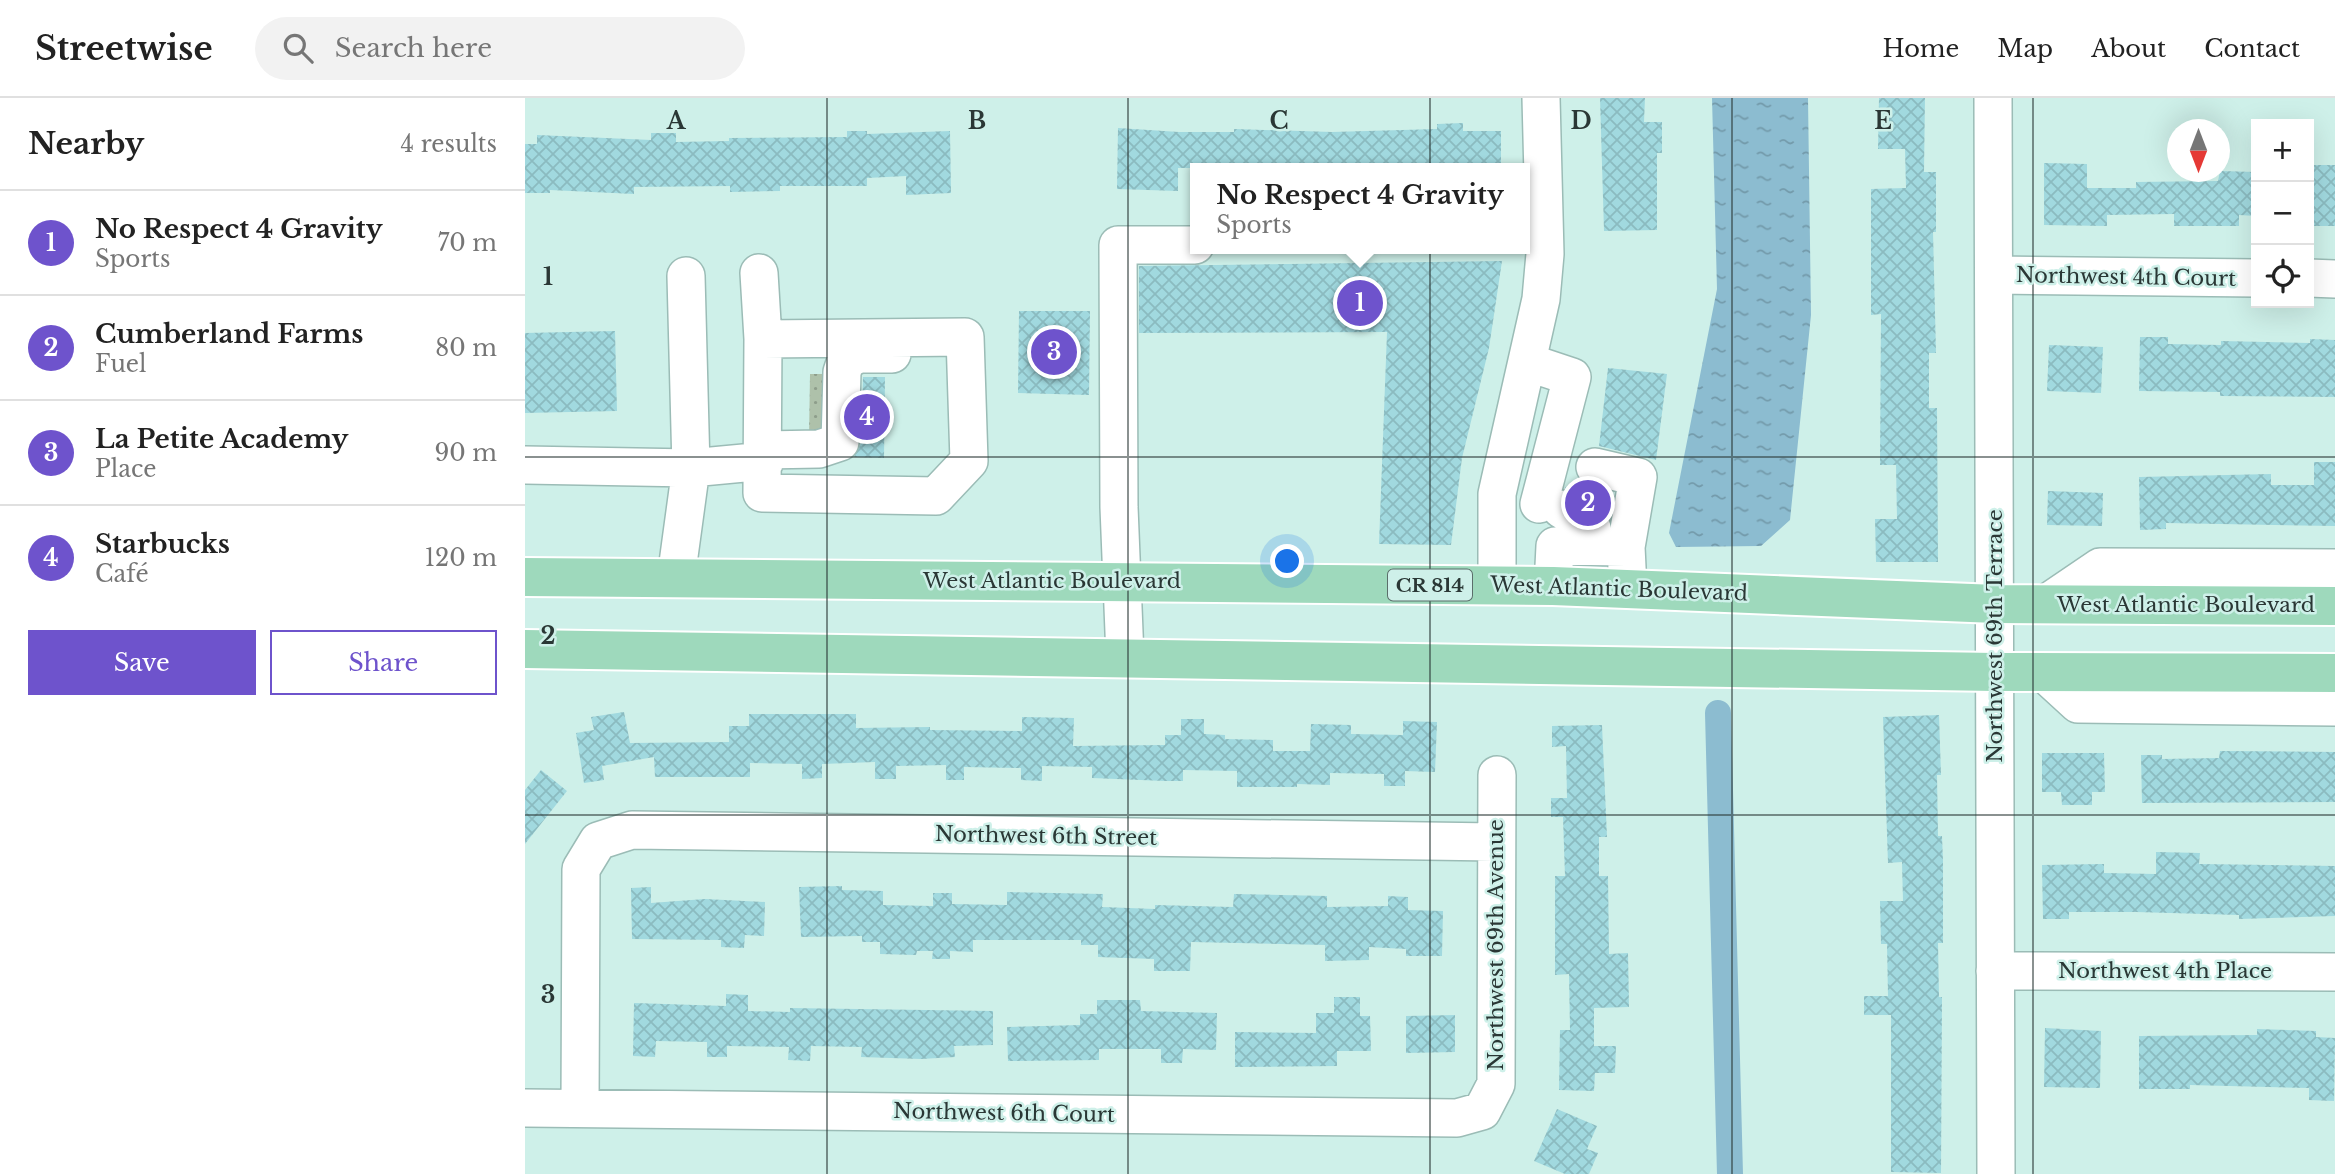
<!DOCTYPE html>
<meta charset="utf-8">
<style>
body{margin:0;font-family:"Libre Baskerville",serif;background:#f2f2f2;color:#222}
.controls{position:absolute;right:21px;top:21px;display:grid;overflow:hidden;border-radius:0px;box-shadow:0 7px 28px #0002}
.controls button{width:63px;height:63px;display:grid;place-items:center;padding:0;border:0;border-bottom:2px solid #e0e0e0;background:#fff;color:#222;font:35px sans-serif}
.compass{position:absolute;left:1642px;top:21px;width:63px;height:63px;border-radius:50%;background:#fff;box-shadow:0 7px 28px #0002;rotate:180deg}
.you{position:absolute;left:763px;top:464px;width:24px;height:24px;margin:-18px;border:5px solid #fff;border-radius:50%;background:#1a73e8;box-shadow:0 0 0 10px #1a73e833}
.badge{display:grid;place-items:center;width:46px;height:46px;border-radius:50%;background:#6e53cc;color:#fff;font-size:23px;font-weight:700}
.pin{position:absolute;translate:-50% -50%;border:4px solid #fff;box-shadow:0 2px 7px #0006}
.popup{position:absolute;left:665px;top:65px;width:340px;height:91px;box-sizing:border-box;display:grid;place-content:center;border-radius:0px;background:#fff;filter:drop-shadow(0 2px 5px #0005);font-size:23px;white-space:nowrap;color:#767676}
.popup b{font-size:26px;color:#222}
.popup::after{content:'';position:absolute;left:50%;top:100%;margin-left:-14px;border:14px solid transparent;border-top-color:#fff}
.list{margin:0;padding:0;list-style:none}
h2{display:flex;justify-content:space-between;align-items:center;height:91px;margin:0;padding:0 28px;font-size:30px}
h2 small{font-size:23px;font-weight:400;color:#767676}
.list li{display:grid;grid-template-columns:46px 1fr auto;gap:21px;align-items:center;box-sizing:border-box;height:105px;padding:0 28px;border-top:2px solid #e0e0e0}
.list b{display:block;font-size:26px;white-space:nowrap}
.list p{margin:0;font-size:23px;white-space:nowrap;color:#767676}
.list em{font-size:23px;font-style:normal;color:#767676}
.actions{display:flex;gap:14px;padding:21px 28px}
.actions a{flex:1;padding:16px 0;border:2px solid #6e53cc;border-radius:0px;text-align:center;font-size:24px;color:#6e53cc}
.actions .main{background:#6e53cc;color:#fff}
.icon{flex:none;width:38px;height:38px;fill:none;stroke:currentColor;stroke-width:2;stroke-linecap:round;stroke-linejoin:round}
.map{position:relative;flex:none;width:1810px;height:1076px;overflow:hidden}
header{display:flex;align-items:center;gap:42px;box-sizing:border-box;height:98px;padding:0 35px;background:#fff;border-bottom:2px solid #e0e0e0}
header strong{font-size:33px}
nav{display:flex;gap:38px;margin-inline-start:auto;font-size:24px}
.search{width:490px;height:63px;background:#f2f2f2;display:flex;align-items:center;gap:18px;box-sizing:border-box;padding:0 24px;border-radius:38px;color:#767676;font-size:26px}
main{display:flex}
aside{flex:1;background:#fff}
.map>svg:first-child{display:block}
.grass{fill:url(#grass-dots)}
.water{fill:url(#water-ripples)}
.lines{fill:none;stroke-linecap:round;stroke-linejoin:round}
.canal{stroke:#8cbcd0;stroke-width:26}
.building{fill:url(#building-cross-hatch)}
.minor-tunnel{stroke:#adcbc5;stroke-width:37;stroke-dasharray:37 18;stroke-linecap:butt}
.minor-casing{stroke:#9bbcb6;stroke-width:40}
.major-casing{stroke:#fff;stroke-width:42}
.minor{stroke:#fff;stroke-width:37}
.major{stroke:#9ed9bc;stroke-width:38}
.grid{fill:none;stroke:#2a3735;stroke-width:2;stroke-opacity:0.55}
.labels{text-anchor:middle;stroke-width:5;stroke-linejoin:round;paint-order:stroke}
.shield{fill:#cef0e9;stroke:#5b6e6b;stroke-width:2}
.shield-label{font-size:19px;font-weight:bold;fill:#2a3735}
.street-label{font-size:21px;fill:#2a3735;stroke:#cef0e9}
.grid-label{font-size:23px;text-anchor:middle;font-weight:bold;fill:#2a3735;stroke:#cef0e9;stroke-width:5;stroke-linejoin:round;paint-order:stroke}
</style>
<header>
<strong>Streetwise</strong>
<div class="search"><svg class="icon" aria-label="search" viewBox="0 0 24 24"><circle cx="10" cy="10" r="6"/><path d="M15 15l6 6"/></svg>Search here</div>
<nav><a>Home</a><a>Map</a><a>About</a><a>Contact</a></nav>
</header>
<main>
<aside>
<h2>Nearby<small>4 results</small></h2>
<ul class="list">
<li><span class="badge">1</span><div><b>No Respect 4 Gravity</b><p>Sports</p></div><em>70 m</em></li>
<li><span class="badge">2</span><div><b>Cumberland Farms</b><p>Fuel</p></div><em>80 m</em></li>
<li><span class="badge">3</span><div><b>La Petite Academy</b><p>Place</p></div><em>90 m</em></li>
<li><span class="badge">4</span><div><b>Starbucks</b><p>Café</p></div><em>120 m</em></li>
</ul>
<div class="actions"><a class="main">Save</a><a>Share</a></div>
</aside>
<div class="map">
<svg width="1810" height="1076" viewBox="0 0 1810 1076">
<defs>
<pattern id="grass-dots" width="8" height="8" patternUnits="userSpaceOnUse" patternTransform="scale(1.75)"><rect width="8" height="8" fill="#aec1aa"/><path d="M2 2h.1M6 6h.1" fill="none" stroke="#8e9e8b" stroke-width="1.8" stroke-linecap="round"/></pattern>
<pattern id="water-ripples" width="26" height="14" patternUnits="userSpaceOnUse" patternTransform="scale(1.75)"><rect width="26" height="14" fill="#8cbcd0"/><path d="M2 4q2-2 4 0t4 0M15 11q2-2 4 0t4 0" fill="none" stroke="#739aaa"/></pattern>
<pattern id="building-cross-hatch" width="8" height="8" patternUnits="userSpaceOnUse" patternTransform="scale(1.75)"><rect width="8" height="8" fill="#a1d9df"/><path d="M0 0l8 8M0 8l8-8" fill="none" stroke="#8bbbc0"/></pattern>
</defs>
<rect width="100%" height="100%" fill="#cef0e9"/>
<path class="grass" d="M285,276H311L310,333L284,343Z"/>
<path class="water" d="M1187,0H1283L1286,217L1265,422L1236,448L1151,449L1144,435L1192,191Z"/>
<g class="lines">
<path class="canal" d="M1193,615L1205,1076"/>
</g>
<path class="building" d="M1075,0H1120L1119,24H1137V55H1132V132L1079,133Z
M1354,0H1400L1399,74H1411V134H1408L1411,255H1404V310H1412L1413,464H1351L1350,421H1372L1371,367H1355L1356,216L1346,217V91L1381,90L1380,51H1353Z
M938,25V33H976V70H653V93L592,91L593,30L654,34H709V31L807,34L912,31V26Z
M322,33H342V36L425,33L426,95L381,97V78L342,80V88H255V93L205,94V88L109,89V96L25,92V95H0V46H12V37L126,42V35H151V44L204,43V40L322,39Z
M1519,65L1562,66V90H1611V84L1693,83L1695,73L1731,74V118L1714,117V128H1649V116L1582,117V128L1519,127Z
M1784,67H1810V128H1784Z
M977,163L964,250L937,360L926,447L854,446L862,234L614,235V168Z
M494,213H565L564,297L493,295Z
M90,233L92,313L0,315V235Z
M1615,239H1643V246L1696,247V243L1785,245V241L1810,242V299L1695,298V294L1614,293Z
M1524,247L1578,249L1576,295L1522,293Z
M1083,270L1142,276L1131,362L1074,348Z
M338,279H360L359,360L329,359L336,345Z
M1789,364H1810V428L1641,425V431L1615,432L1614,379L1746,376V387H1789Z
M1040,389L1088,400L1085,419L1040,391Z
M1523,393L1578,395L1577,428L1522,427Z
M99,614L105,645L204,644V628H224V616H331V630L405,629V632L497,633V619L549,620L548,648L640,647V637H656V621H679V636L700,637V641L748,642V653H785L786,626L826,627V636L878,637V623L912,624L910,674L880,673V688H859V676L805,675V687L772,686V689H712V673L658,672V683H640L567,680V669L517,668V683L496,682V670L439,669V682H421V667L371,668V681H350V664L297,666V680L277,681V666L225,665V679H130L129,659L77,668L79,682L59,685L51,635L69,632L66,619Z
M1414,617L1416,677H1412L1413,738H1417L1418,763V845H1413L1414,899H1417L1416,1075L1366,1074V917H1339V898H1363L1362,846H1356L1355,803H1378L1377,764L1363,765L1358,619Z
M1077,627L1082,739H1074V778H1083L1084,856L1103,855L1104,909L1069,910V948H1091L1090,975H1070L1069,993L1034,992L1035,932H1045L1044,876L1030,877V778H1040L1038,719H1026V700H1042L1041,648L1027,649V628Z
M1695,653L1810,654V704L1617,705L1616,657H1637V661L1694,660Z
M1517,655H1579L1580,694H1567V707H1537L1536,694H1517Z
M16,672L42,693L0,746V692Z
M1631,754L1675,755L1674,766L1810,768V818L1714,821V817L1611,814H1544V821H1518L1517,767L1579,766V775L1631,776Z
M317,788V792L358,793V807L408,808V795H427V806L482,807V794L578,796L577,809L630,811V807L708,809L709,796L802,798V809L863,808V798L883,799V812L918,813L917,858H881V851L844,849V862L800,863V847L666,844L665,873H629V861L573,859V847H556V842H448V854L425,853V861H407L408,853H392L391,857L355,856V844H337V838L276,839L274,789Z
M126,789V805L180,801L240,804L239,838L220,837L219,850L196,849V842L107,841L106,790Z
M201,896L223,897V913L265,914V910L468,913V947L429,948L430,959L396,961L336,959L337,949L286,948L285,963L263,962L264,949L202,948V959H182V944L131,943L130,959L108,958L109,905L201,908Z
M809,899H835V918H845L846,953H812V968L710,969V934L791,935V915H809Z
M572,902H615L616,913L692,915L691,952L658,951L657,965H636V951H574V962L483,963L482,929L555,927V916H572Z
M930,917V954L881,955V918Z
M1520,930L1576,933L1575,990L1519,989Z
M1732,931L1791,933V939L1810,940L1809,1003L1784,1002V990L1665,987V991H1614V938L1732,937Z
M1032,1011L1072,1028L1062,1051L1073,1055L1064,1076H1040L1009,1063Z"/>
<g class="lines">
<path class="minor-tunnel" d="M1074,422L1076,397"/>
<defs>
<path id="minor" d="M1468,0L1471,1076
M234,175L238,241L237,395L411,398L444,363L440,239L238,241
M1471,177L1731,180
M1784,180L1810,181
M1002,264L1047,279L1014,406
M239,352L294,351L315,344L317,274L321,262L334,256H367
M0,367L166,370L161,178
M1070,369L1113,379L1101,449
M1036,411L1067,430
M151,480L166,370L240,363
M972,487V396L1016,201L1020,156L1016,0
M1028,488L1030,448L1101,449L1103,490
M1519,507L1575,469L1810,470
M600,559L594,409L593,147H670
M1518,574L1553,606L1810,609
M1470,873L1810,874
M0,1010L932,1020L957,1013L971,986L972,677
M55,1010L56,771L73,743L107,732L970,744"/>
<path id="major" d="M0,479L1028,488L1471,506L1810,508
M0,551L1469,574L1810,575"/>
</defs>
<use href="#minor" class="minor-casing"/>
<use href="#major" class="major-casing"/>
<use href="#minor" class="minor"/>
<use href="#major" class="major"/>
</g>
<path class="grid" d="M302,0V1076M603,0V1076M905,0V1076M1207,0V1076M1508,0V1076M0,359H1810M0,717H1810"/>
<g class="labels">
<rect class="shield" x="863" y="471.5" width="84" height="31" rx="5"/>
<g class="shield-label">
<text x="905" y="494">CR 814</text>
</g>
<g class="street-label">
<text transform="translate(1601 179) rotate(1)" y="7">Northwest 4th Court</text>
<text x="527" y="490">West Atlantic Boulevard</text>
<text transform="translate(1094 491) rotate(2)" y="7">West Atlantic Boulevard</text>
<text x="1661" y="514">West Atlantic Boulevard</text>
<text transform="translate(1470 538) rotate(-90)" y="7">Northwest 69th Terrace</text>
<text transform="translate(521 738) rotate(1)" y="7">Northwest 6th Street</text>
<text transform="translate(971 847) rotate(-90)" y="7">Northwest 69th Avenue</text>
<text x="1640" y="880">Northwest 4th Place</text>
<text transform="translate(479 1015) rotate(1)" y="7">Northwest 6th Court</text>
</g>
</g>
<g class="grid-label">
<text x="151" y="31">A</text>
<text x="452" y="31">B</text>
<text x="754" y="31">C</text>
<text x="1056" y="31">D</text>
<text x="1358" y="31">E</text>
<text x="23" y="187">1</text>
<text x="23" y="546">2</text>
<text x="23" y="905">3</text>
</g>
</svg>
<div class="controls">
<button>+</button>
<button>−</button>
<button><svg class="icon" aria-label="locate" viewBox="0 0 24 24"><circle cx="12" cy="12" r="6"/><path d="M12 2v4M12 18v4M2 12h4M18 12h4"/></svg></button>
</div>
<svg class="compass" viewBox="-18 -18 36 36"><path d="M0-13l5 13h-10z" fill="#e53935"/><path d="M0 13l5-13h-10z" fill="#767676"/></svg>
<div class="you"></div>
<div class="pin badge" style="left:835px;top:205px">1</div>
<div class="popup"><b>No Respect 4 Gravity</b>Sports</div>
<div class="pin badge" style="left:1063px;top:405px">2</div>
<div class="pin badge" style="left:529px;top:254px">3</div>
<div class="pin badge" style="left:342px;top:319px">4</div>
</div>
</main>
